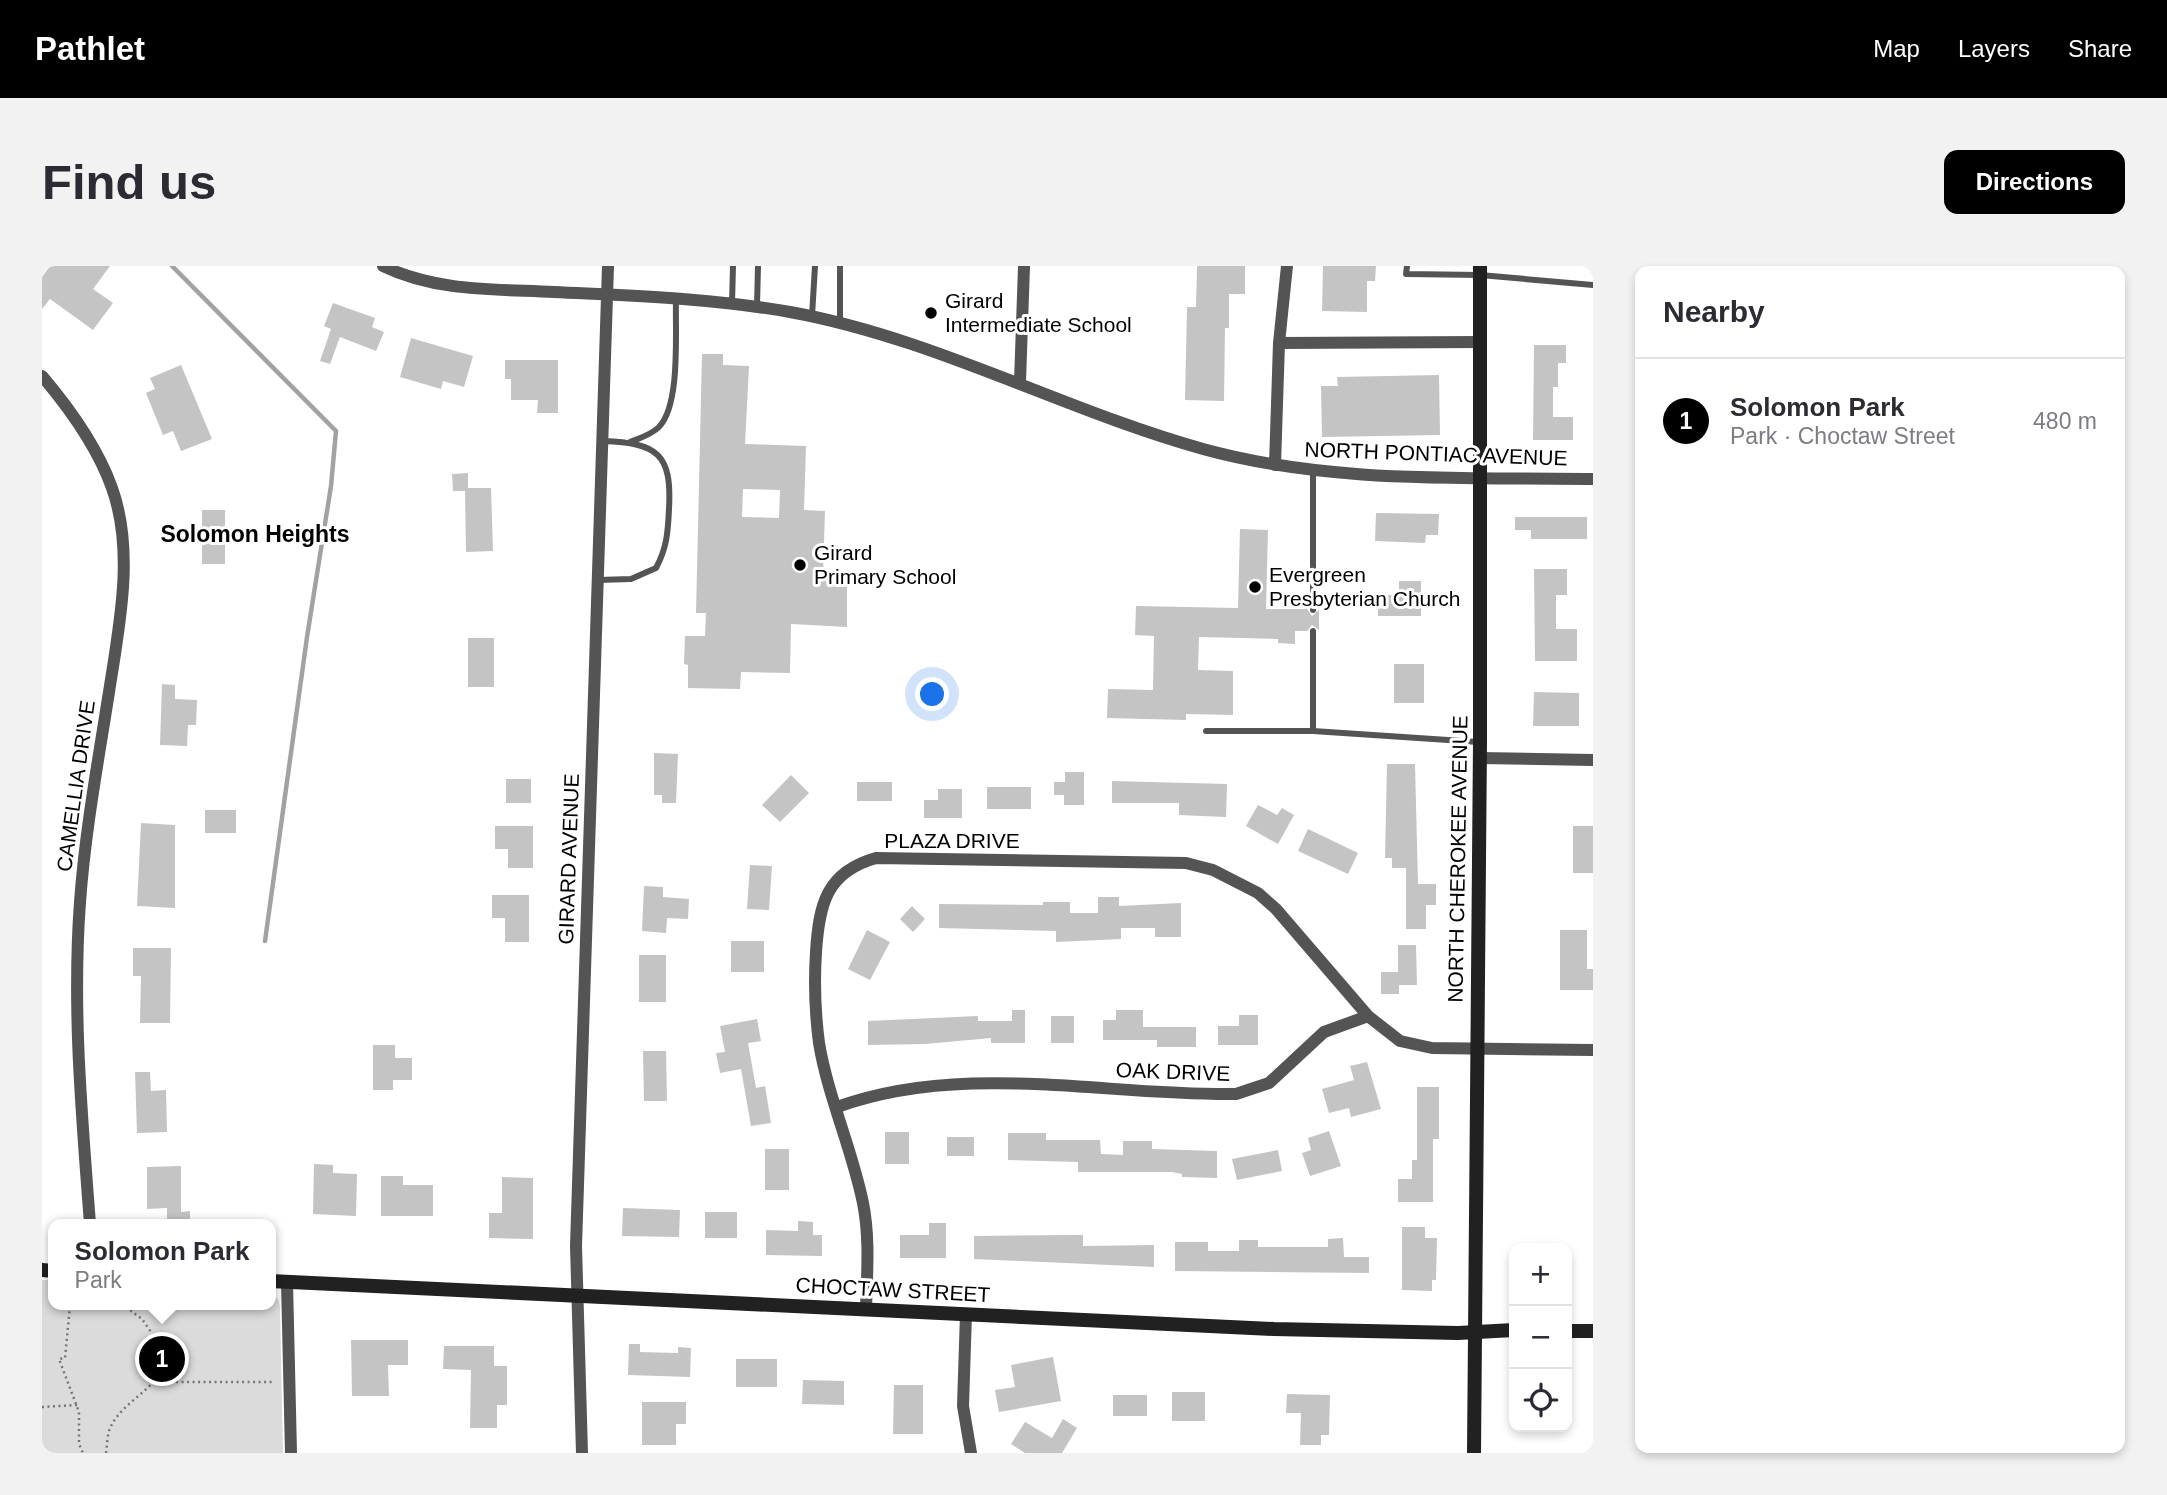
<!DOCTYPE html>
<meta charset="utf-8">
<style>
body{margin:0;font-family:Helvetica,sans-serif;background:#f2f2f3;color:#2b2b33}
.controls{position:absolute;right:21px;bottom:21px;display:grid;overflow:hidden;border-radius:14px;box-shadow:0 4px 10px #0003}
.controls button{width:63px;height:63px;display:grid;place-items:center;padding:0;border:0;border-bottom:2px solid #e1e1e2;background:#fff;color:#2b2b33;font:35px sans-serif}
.you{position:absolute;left:891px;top:429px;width:24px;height:24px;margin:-18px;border:5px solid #fff;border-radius:50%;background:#1a73e8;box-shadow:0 0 0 10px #1a73e833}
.badge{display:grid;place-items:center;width:46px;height:46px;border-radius:50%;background:#000;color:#fff;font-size:23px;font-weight:700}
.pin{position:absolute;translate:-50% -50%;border:4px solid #fff;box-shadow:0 2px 7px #0006}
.popup{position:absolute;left:6px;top:953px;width:228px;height:91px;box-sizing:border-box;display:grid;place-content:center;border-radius:14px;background:#fff;filter:drop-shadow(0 2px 5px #0005);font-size:23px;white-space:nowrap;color:#7c7c81}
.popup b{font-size:26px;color:#2b2b33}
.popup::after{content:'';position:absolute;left:50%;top:100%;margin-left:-14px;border:14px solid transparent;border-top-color:#fff}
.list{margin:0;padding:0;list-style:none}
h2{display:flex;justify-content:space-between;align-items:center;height:91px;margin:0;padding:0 28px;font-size:30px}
h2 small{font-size:23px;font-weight:400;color:#7c7c81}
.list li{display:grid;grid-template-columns:46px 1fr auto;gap:21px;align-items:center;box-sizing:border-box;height:126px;padding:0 28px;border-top:2px solid #e1e1e2}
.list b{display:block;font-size:26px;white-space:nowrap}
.list p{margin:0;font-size:23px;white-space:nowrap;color:#7c7c81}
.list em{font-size:23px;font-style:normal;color:#7c7c81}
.icon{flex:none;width:38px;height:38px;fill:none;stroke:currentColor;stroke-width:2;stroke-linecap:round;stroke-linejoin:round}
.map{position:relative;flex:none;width:1551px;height:1187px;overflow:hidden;border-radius:14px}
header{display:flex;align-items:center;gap:42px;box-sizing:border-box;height:98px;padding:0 35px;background:#000;color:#fff}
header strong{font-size:33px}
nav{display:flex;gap:38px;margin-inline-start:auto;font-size:24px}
.intro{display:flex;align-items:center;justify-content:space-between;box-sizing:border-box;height:168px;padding:0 42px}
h1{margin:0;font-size:49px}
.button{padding:18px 32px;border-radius:14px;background:#000;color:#fff;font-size:24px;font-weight:700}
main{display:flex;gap:42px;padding:0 42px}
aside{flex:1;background:#fff;border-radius:14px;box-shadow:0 4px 10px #0003}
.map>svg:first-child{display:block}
.green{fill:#dbdbdb}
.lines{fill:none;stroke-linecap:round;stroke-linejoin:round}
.stream{stroke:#a2a2a2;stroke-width:4.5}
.building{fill:#c4c4c4;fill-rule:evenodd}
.path{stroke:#767676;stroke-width:2.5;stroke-dasharray:2 3.5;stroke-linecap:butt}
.lane{stroke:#545454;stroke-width:6}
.street{stroke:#545454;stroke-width:12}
.secondary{stroke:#212121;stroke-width:14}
.poi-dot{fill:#000;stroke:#fff;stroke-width:2.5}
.labels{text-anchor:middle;stroke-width:6;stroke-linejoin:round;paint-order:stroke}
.poi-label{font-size:21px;fill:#000;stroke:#fff;text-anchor:start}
.street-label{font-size:21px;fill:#000;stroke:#fff}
.neighbourhood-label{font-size:23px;font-weight:bold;fill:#000;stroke:#fff}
</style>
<header>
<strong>Pathlet</strong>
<nav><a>Map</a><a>Layers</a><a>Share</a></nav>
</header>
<div class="intro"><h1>Find us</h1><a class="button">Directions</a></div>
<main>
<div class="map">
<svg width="1551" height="1187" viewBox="0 0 1551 1187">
<rect width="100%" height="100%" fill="#fff"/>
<path class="green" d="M0,1014H11V1039H228L229,1026L237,1034L238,1041L241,1187H0Z"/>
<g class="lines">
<path class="stream" d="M130,0L294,165L289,220L265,371L223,675"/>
</g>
<path class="building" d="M8,0H68L51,23L71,37L51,64L8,33L0,43V11Z
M1155,0H1203V28H1187V62H1183L1182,135L1143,134L1145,41H1154Z
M1281,0H1334L1333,15H1325V46L1280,45Z
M291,37L333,52L330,61L342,66L334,85L298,71L288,98L278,95L289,63L282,60Z
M369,72L431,90L422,121L401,115L399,123L358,111Z
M1492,79H1524V97H1516V121H1511V151H1531V174H1491Z
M660,88H681V99L707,100L703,178L764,180L762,244L783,245L781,309H805V361L749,358L748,407L699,406L698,423L646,422V399L642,398L643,370H663L664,347H654ZM701,223L738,224L737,252L700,251Z
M463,94H516V147H495L496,134H469V113H463Z
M139,99L170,173L139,185L131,165L121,169L104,127L113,123L108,112Z
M1397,109L1398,169L1280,171L1279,120H1296L1295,111Z
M426,207V222H449L451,285L424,286L423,225H411L410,208Z
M160,244H183V298H160Z
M1334,247L1397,248L1396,269H1384L1383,277L1333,275Z
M1473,251H1545V273H1489V264H1473Z
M1198,263L1226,264L1224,343H1265L1270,350L1277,344V364L1270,359L1265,365H1253V378L1236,377V373L1157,371L1156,404L1191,405V449L1144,448V454L1065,452L1066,423L1111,424L1112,370L1093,369L1094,340L1196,342Z
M1492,303H1525V329H1514V363H1535V395H1493Z
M1357,315H1379V350H1336V329H1357Z
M426,372H452V421H426Z
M1352,398H1382V437H1352Z
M120,418L133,419V433L155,434L154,459H146L145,480L118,479Z
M1492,426L1537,427V460H1491Z
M612,487L636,488L634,537H620V529H612Z
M1345,498H1373L1376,618H1394V639H1384V663H1364V602H1350V592H1343Z
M1023,506H1042V539H1022V529H1012V516H1023Z
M749,509L767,527L738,556L720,539Z
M464,513H489V537H464Z
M1070,515L1185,518L1184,551L1137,549V537H1070Z
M815,516H850V535H815Z
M945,521H989V543H945Z
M896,523H920V552H882V534H896Z
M1216,539L1235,549L1240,542L1252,549L1236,578L1204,560Z
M163,544H194V567H163Z
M99,557L133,559V642L95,640Z
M453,560H491V602H466V583H453Z
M1531,560H1551V607H1531Z
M1266,563L1316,587L1306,608L1256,585Z
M708,599L730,600L727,644L705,643Z
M602,620L621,621V631L647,633L646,653L625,652L624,667L600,665Z
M450,629H487V676H463V652H450Z
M1056,631H1077V640L1139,637V671H1113V662H1079V673L1014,676V665L897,662V638L1001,639V636H1028V647H1056Z
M870,640L883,653L871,666L858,653Z
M825,664L848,676L828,714L806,703Z
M1518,664H1545V703H1551V724H1518Z
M689,675H722V706H689Z
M1356,679H1374L1375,719H1357V728H1339V706H1356Z
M91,682H129L128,757H98L99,710H91Z
M597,689H624V736H597Z
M970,744H983V777H949V772L883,778L826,779V755L936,750V755H970Z
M1074,744H1101V761H1154V781H1115V774H1061V754H1074Z
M1197,749H1216V779H1176V760H1197Z
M1009,750H1032V777H1009Z
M715,753L719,775L706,777L714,822L723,820L729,857L709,860L699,803L678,807L674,787L683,786L678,760Z
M331,779H353V792H370V814H351V824H331Z
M601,785H624L625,835H602Z
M1325,796L1339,843L1309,851L1307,842L1287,847L1280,823L1312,814L1308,800Z
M93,806H108L109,825L124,824L125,866L95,867Z
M1375,821H1397V873H1391V936H1356V913H1370V894H1375Z
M1287,865L1299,900L1268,910L1260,887L1269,884L1266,872Z
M843,866H867V898H843Z
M966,867H1004V874H1058L1059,888L1081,889V875H1110V883L1175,885V912L1140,911V908L1130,906H1036V896L966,894Z
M905,871H932V890H905Z
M723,883H747V924H723Z
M1236,884L1240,905L1195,914L1190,893Z
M272,898L291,899V907L315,908L314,950L271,948Z
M139,900V946L148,945V958H125V942L105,943V901Z
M339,910H361V919H391V950H339Z
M460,911L491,912V973L447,972V947H460Z
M581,942L638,944L637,971L580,970Z
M663,946H695V972H663Z
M756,955L771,956V969H780V990L724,989V964L756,965Z
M887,957H904V992H858V969H887Z
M1360,961H1383V972H1395L1394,1014H1390V1025L1360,1024Z
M1028,969H1041V980L1112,979V1001L932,993V970Z
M1301,972L1302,991H1327V1007L1133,1005V976H1166V985H1197V974H1216V981H1286V973Z
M309,1074H366V1099H346L347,1130H310Z
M587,1078H598V1086L636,1087V1081L649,1082L648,1111L586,1109Z
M402,1080H452V1100H465V1139H455V1162H428L429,1104L401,1103Z
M1011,1091L1019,1135L957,1146L953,1124L973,1121L969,1099Z
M694,1093H735V1121H694Z
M761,1114L802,1115V1139L760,1138Z
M852,1119H881V1168H851Z
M1130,1126H1163V1155H1130Z
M1245,1128L1288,1129L1287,1169H1279V1179H1258L1259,1147H1244Z
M1071,1129H1105V1150H1071Z
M600,1136H644V1158H634V1179H600Z
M1021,1153L1035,1162L1020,1187H983L969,1178L983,1156L1010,1172Z"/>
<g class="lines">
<path class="path" d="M28,1040L23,1092L17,1093L37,1146V1178L41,1187
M119,1110L131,1116H232
M0,1141L35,1139
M64,1187C65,1180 65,1172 67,1165C77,1136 115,1125 122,1097L115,1087L118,1079L100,1053L81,1039"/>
<path class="lane" d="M798,0V57
M1365,0L1364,8L1438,9L1551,19
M690,38L691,0
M715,40L716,0
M770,50L773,0
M588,176C598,172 609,169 617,161C639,138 633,65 634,33
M556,314L589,313L614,302C625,282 626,265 627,243C630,188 616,177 561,175
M1271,344V204
M1271,365V465
M1164,465H1271L1436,476"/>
<path class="street" d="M341,0C395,26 454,23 512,26C591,30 669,32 748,46C892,72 1021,144 1161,183C1288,218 1421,211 1551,213
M1237,77L1438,76
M0,110C28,143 55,180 70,222C93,286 77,361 67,426C56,496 43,566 38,636C30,744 40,851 48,958
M978,116L982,0
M1233,199L1237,77L1245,0
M1438,492L1551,494
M795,841C923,795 1061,830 1194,828L1227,817L1282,766L1326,750
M245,1016L249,1187
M824,1043C825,1007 828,972 821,937C810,883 786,831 777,777C773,746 772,717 774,686C777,639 784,606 834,592L1144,597L1171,604L1216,627L1234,643L1326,750L1358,775L1390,782L1551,784
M924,1048L921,1140L929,1187
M540,1187L534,980L566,0"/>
<path class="secondary" d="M0,1004L11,1005
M228,1015L1232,1063L1416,1067L1472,1064
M1525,1065H1551
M1432,1187L1438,476V0"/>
</g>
<g class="poi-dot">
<circle cx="889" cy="47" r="7"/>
<circle cx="758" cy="299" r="7"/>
<circle cx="1213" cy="321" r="7"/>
</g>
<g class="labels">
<g class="poi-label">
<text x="903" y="42">Girard<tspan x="903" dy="24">Intermediate School</tspan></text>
<text x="772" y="294">Girard<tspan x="772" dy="24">Primary School</tspan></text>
<text x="1227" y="316">Evergreen<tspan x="1227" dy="24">Presbyterian Church</tspan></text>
</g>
<g class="street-label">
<text transform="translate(1394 188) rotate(2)" y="7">NORTH PONTIAC AVENUE</text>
<text transform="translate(34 520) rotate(-82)" y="7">CAMELLIA DRIVE</text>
<text x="910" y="582">PLAZA DRIVE</text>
<text transform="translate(527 593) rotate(-88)" y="7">GIRARD AVENUE</text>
<text transform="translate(1416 593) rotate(-89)" y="7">NORTH CHEROKEE AVENUE</text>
<text transform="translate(1131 806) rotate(2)" y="7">OAK DRIVE</text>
<text transform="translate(851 1024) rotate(3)" y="7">CHOCTAW STREET</text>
</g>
<g class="neighbourhood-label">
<text x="213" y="276">Solomon Heights</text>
</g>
</g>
</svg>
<div class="controls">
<button>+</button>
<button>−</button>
<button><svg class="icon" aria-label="locate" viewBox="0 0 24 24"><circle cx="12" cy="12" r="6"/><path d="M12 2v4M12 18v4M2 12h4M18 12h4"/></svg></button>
</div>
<div class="you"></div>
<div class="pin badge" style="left:120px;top:1093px">1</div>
<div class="popup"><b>Solomon Park</b>Park</div>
</div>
<aside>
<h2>Nearby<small></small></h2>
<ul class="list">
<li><span class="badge">1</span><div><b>Solomon Park</b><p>Park · Choctaw Street</p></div><em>480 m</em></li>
</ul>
</aside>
</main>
